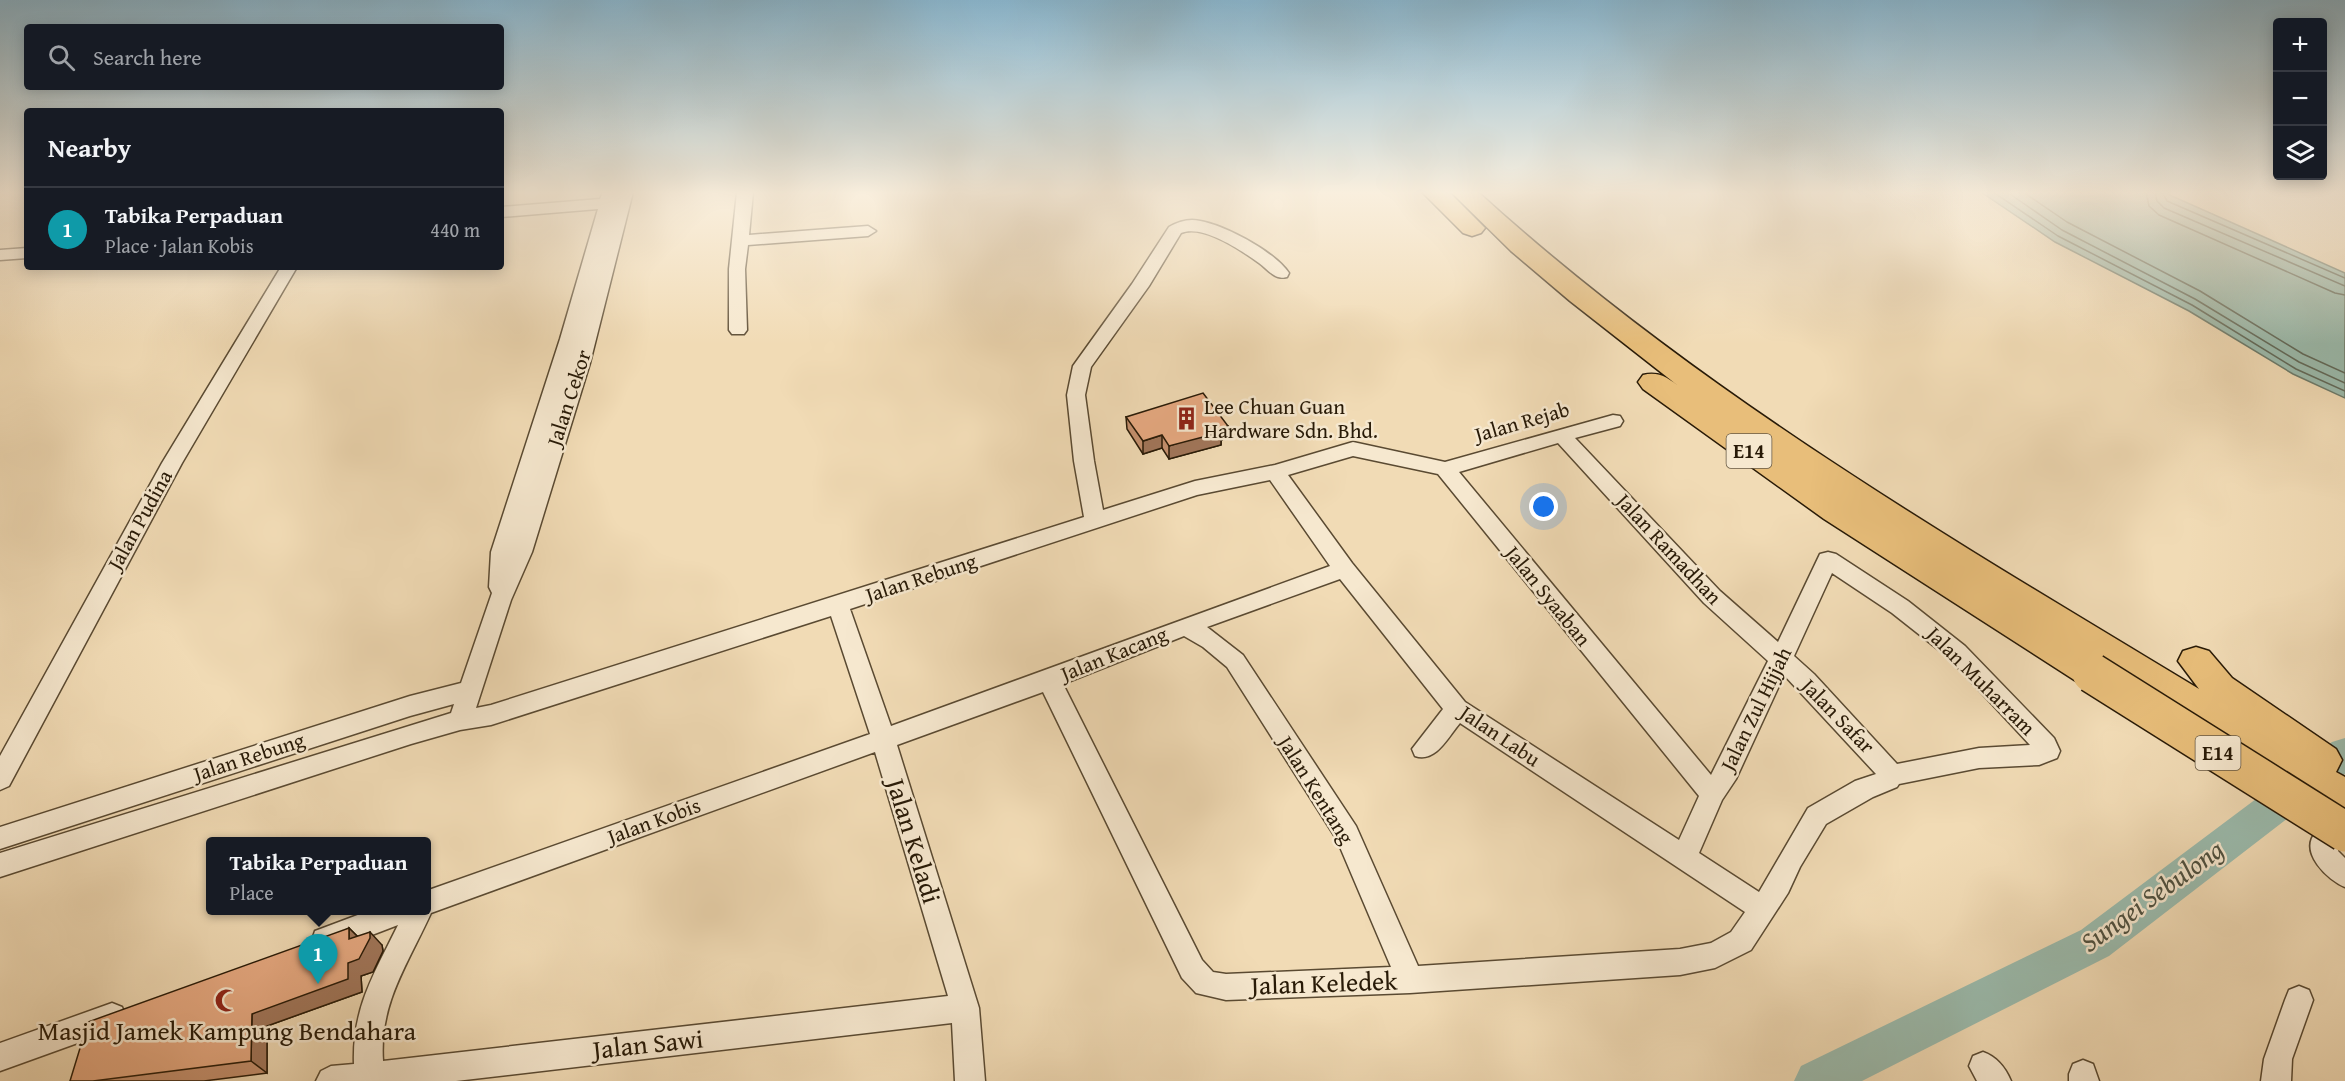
<!DOCTYPE html>
<meta charset="utf-8">
<style>
body{margin:0;font-family:"Gentium Book Plus",serif;background:#242831;color:#f1f3f6}
.controls{position:absolute;right:18px;top:18px;display:grid;overflow:hidden;border-radius:6px;box-shadow:0 3px 15px #0003}
.controls button{width:54px;height:54px;display:grid;place-items:center;padding:0;border:0;border-bottom:2px solid #363941;background:#171b24;color:#f1f3f6;font:30px sans-serif}
.you{position:absolute;left:1544px;top:507px;width:21px;height:21px;margin:-15px;border:4px solid #fff;border-radius:50%;background:#1a73e8;box-shadow:0 0 0 9px #1a73e833}
.badge{display:grid;place-items:center;width:39px;height:39px;border-radius:50%;background:#c59692;color:#fff;font-size:20px;font-weight:700}
.pin{position:absolute;translate:-50% -50px;filter:drop-shadow(0 2px 3px #0008)}
.pin::after{content:'';position:absolute;top:32px;width:21px;height:18px;background:inherit;clip-path:polygon(0 0,100% 0,50% 100%)}
.popup{position:absolute;left:206px;top:837px;width:225px;height:78px;box-sizing:border-box;display:grid;place-content:center;border-radius:6px;background:#171b24;filter:drop-shadow(0 2px 4px #0005);font-size:20px;white-space:nowrap;color:#9ea1a6}
.popup b{font-size:22px;color:#f1f3f6}
.popup::after{content:'';position:absolute;left:50%;top:100%;margin-left:-12px;border:12px solid transparent;border-top-color:#171b24}
.list{margin:0;padding:0;list-style:none}
h2{display:flex;justify-content:space-between;align-items:center;height:78px;margin:0;padding:0 24px;font-size:26px}
h2 small{font-size:20px;font-weight:400;color:#9ea1a6}
.list li{display:grid;grid-template-columns:39px 1fr auto;gap:18px;align-items:center;box-sizing:border-box;height:84px;padding:0 24px;border-top:2px solid #363941}
.list b{display:block;font-size:22px;white-space:nowrap}
.list p{margin:0;font-size:20px;white-space:nowrap;color:#9ea1a6}
.list em{font-size:20px;font-style:normal;color:#9ea1a6}
.icon{flex:none;width:33px;height:33px;fill:none;stroke:currentColor;stroke-width:2;stroke-linecap:round;stroke-linejoin:round}
.map{position:relative;flex:none;width:2345px;height:1081px;overflow:hidden}
.search{position:absolute;background:#171b24;box-shadow:0 3px 15px #0003;left:24px;top:24px;width:480px;height:66px;display:flex;align-items:center;gap:15px;box-sizing:border-box;padding:0 21px;border-radius:6px;color:#9ea1a6;font-size:22px}
.panel{position:absolute;background:#171b24;box-shadow:0 3px 15px #0003;left:24px;top:108px;width:480px;height:162px;border-radius:6px}
.map>svg:first-child{display:block}
.water{fill:#9bbbad;stroke:#6d7b6b;stroke-width:1.5}
.lines{fill:none;stroke-linecap:round;stroke-linejoin:round}
.shore{stroke:#626a5a;stroke-width:1.5}
.river{fill:#9bbbad;fill-rule:evenodd}
.minor-casing{stroke:#5a4a32;stroke-width:3}
.motorway-casing{stroke:#281a07;stroke-width:3}
.minor{fill:#f6e8cf;fill-rule:evenodd}
.motorway{fill:#e8be7a;fill-rule:evenodd}
.motorway-bridge-casing{stroke:#281a07;stroke-width:42;stroke-linecap:butt}
.motorway-bridge{stroke:#e8be7a;stroke-width:39}
.wall{fill:#c6916f;stroke:#281a07;stroke-width:1.5}
.shaded-wall{fill:#a1765a;stroke:#281a07;stroke-width:1.5}
.building{fill:#e6a981;stroke:#281a07;stroke-width:1.5}
.labels{text-anchor:middle;stroke-width:5;stroke-linejoin:round;paint-order:stroke}
.shield{fill:#f6e8cf;stroke:#665843;stroke-width:1.5}
.shield-label{font-size:20px;font-weight:bold;fill:#281a07}
.street-label{font-size:21px;fill:#281a07;stroke:#f6e8cf}
.poi-label{font-size:21px;fill:#281a07;stroke:#f6e8cf;text-anchor:start}
.near-street-label{font-size:26px;fill:#281a07;stroke:#f6e8cf}
.near-poi-label{font-size:26px;fill:#281a07;stroke:#f6e8cf}
.near-water-label{font-size:27px;font-style:italic;fill:#505241;stroke:#f6e8cf}
</style>
<div class="map">
<svg width="2345" height="1081" viewBox="0 0 2345 1081">
<rect width="100%" height="100%" fill="#f1dbb5"/>
<filter id="stains"><feTurbulence type="fractalNoise" baseFrequency=".00333" numOctaves="4"/><feColorMatrix values="0 0 0 0 .2 0 0 0 0 .09 0 0 0 0 .02 0 0 0 .5 -.17"/></filter>
<radialGradient id="worn" r=".72"><stop offset=".6" stop-color="#630" stop-opacity="0"/><stop offset="1" stop-color="#630" stop-opacity=".3"/></radialGradient>
<path class="water" d="M1981,192H2163L2345,273V398L2293,374L2189,311L2055,242Z"/>
<g class="lines">
<path class="shore" d="M1993,192L2058,236L2192,305L2296,369L2345,391
M2007,192L2062,230L2195,299L2299,362L2345,383
M2023,192L2067,222L2200,291L2303,354L2345,373
M2146,192L2149,206L2159,215L2335,293L2345,295
M2155,192L2157,201L2164,208L2345,286
M2162,192L2167,201L2345,278"/>
<path class="river" d="M2345,738V774L2109,956L1862,1081H1794L1801,1066L2081,930L2332,742Z"/>
<defs>
<path id="minor" d="M603,192H633L590,363L532,552L511,600L476,708L491,705L1084,517L1074,461L1067,395L1073,366L1132,284L1169,227C1176,223 1184,220 1192,220C1219,221 1274,251 1289,273L1287,277C1283,278 1282,278 1278,277C1271,275 1265,267 1259,263C1241,250 1202,224 1181,233L1149,286L1091,367L1085,395L1094,461L1103,510L1195,481L1275,465L1353,442L1445,462L1613,415L1620,416L1623,421L1620,426L1575,438L1720,591L1778,642L1820,554L1828,552L1836,554L1908,601L1965,646L2054,738L2060,751L2057,758L2039,765L1979,768L1899,784L1897,787L1873,797L1826,824L1800,867L1788,893L1751,950L1715,968L1680,975L1410,993L1226,1000L1196,993L1182,978L1043,692L897,745L979,1008L985,1081H955L952,1023L456,1081H316L321,1071L331,1066L354,1064C352,1008 374,974 398,925L325,953L315,949L312,940L315,931L371,910H426V891L870,734L831,616L491,725L460,730L411,744L0,877V853L451,713L454,704L410,716L0,849V827L410,696L461,683L492,593L489,587L491,552L560,339L598,209L501,217V207L600,199ZM1558,443L1704,603L1768,661L1711,775L1459,472ZM1353,456L1438,474L1699,796L1679,840L1465,702L1352,563L1288,475ZM1270,480L1330,566L891,726L850,609L1197,495ZM1832,573L1892,613L1949,658L2030,745L1979,748L1897,764L1814,674L1794,656ZM1340,579L1443,709L1412,749L1415,756C1436,763 1448,737 1460,723L1745,912L1731,932L1711,943L1680,949L1418,966L1356,826L1243,655L1207,627ZM1184,636L1203,647L1227,667L1337,840L1391,967L1226,974L1213,972L1202,960L1063,684ZM1784,675L1876,774L1855,781L1808,808L1759,892L1699,853L1722,800L1736,779ZM875,752L948,996L383,1061C379,1003 408,964 431,913Z
M737,192H753L749,235L868,226L876,231L868,236L748,245L745,269L747,330L744,334H732L729,330V269Z
M27,248V258L0,260V250Z
M281,267H297L182,463L9,786L0,790V756L162,463Z
M2345,816V841L2338,846V851L2345,858V887C2328,880 2298,852 2316,832C2322,825 2336,819 2345,816Z
M2299,986L2309,990L2313,1000L2292,1059L2291,1081H2261L2264,1059L2285,1000L2289,990Z
M112,1003L122,1007L126,1017L122,1027L0,1071V1043Z
M1983,1052C1997,1057 2005,1067 2011,1081H1977L1969,1066L1973,1056Z
M2083,1060L2093,1064L2099,1081H2069V1074L2073,1064Z"/>
<path id="motorway" d="M1422,192H1449L1485,228L1481,233L1472,236L1463,233Z
M1451,192H1478C1695,390 1949,538 2199,689L2178,661L2183,651L2196,647L2209,651L2232,678L2336,749L2342,760L2336,772L2345,777V814L2331,809L2109,670L2110,673L2105,683L2092,687L2079,683L1824,519L1643,389L1638,382L1643,375C1659,371 1668,378 1681,388L1570,301L1511,251Z"/>
</defs>
<use href="#minor" class="minor-casing"/>
<use href="#motorway" class="motorway-casing"/>
<use href="#minor" class="minor"/>
<use href="#motorway" class="motorway"/>
<defs>
<path id="motorway-bridge" d="M2092,673L2345,832"/>
</defs>
<use href="#motorway-bridge" class="motorway-bridge-casing"/>
<use href="#motorway-bridge" class="motorway-bridge"/>
</g>
<path class="wall" d="M1126,417L1227,438L1221,440V445L1169,459L1162,448L1143,454L1127,429Z
M349,928L357,936L382,945L383,951L373,972L361,976L362,992L267,1026V1073L204,1081H70Z"/>
<path class="shaded-wall" d="M1228,426L1227,438L1221,440V445L1169,459V446Z
M1162,435V448L1143,454V441Z
M349,928L362,941L349,939Z
M370,932L382,945L383,951L373,972L361,976L362,992L267,1026V1073L251,1061L252,1014L348,963Z"/>
<path class="building" d="M1203,393L1228,426L1219,429L1222,432L1169,446L1162,435L1143,441L1126,417Z
M349,928V939L370,932V938L359,959L348,963V979L252,1014L251,1061L93,1081H70L88,1022Z"/>
<linearGradient id="sky" x2="0" y2="1"><stop stop-color="#89b7d0"/><stop offset="0.56" stop-color="#f9efde"/><stop offset="1" stop-color="#f9efde" stop-opacity="0"/></linearGradient>
<rect width="2345" height="344" fill="url(#sky)"/>
<defs>
<symbol id="building-bare" viewBox="-9 -9 18 18"><path d="M-4-6H4V6H1V3H-1V6H-4ZM-2.5-4.3h1.7v1.8h-1.7ZM.8-4.3h1.7v1.8H.8ZM-2.5-1h1.7V.8h-1.7ZM.8-1h1.7V.8H.8Z" fill="#8f2418" stroke="#f6e8cf" stroke-width="2.5" paint-order="stroke"/></symbol>
<symbol id="mosque-bare" viewBox="-9 -9 18 18"><path d="M3.5-4.9A6 6 0 1 0 3.5 4.9A5 5 0 1 1 3.5-4.9Z" fill="#8f2418" stroke="#f6e8cf" stroke-width="2.5" paint-order="stroke"/></symbol>
</defs>
<g fill-rule="evenodd">
<use href="#building-bare" x="1170" y="402" width="33" height="33"/>
<use href="#mosque-bare" x="210" y="984" width="33" height="33"/>
</g>
<g class="labels">
<g class="shield">
<rect x="1726.5" y="434" width="45" height="34" rx="4.5"/>
<rect x="2195.5" y="736" width="45" height="34" rx="4.5"/>
</g>
<g class="shield-label">
<text x="1749" y="458">E14</text>
<text x="2218" y="760">E14</text>
</g>
<g class="street-label">
<text transform="translate(569 398) rotate(-72)" y="7">Jalan Cekor</text>
<text transform="translate(1522 422) rotate(-16)" y="7">Jalan Rejab</text>
<text transform="translate(140 520) rotate(-61)" y="7">Jalan Pudina</text>
<text transform="translate(1669 549) rotate(47)" y="7">Jalan Ramadhan</text>
<text transform="translate(921 578) rotate(-18)" y="7">Jalan Rebung</text>
<text transform="translate(1548 596) rotate(51)" y="7">Jalan Syaaban</text>
<text transform="translate(1114 654) rotate(-22)" y="7">Jalan Kacang</text>
<text transform="translate(1981 681) rotate(45)" y="7">Jalan Muharram</text>
<text transform="translate(1756 709) rotate(-64)" y="7">Jalan Zul Hijjah</text>
<text transform="translate(1838 716) rotate(46)" y="7">Jalan Safar</text>
<text transform="translate(1500 736) rotate(34)" y="7">Jalan Labu</text>
<text transform="translate(249 757) rotate(-18)" y="7">Jalan Rebung</text>
<text transform="translate(1316 790) rotate(58)" y="7">Jalan Kentang</text>
<text transform="translate(654 821) rotate(-20)" y="7">Jalan Kobis</text>
</g>
<g class="poi-label">
<text x="1204" y="414">Lee Chuan Guan<tspan x="1204" dy="24">Hardware Sdn. Bhd.</tspan></text>
</g>
<g class="near-street-label">
<text transform="translate(914 841) rotate(73)" y="9">Jalan Keladi</text>
<text transform="translate(1324 983) rotate(-2)" y="9">Jalan Keledek</text>
<text transform="translate(648 1044) rotate(-6)" y="9">Jalan Sawi</text>
</g>
<g class="near-poi-label">
<text x="227" y="1040">Masjid Jamek Kampung Bendahara</text>
</g>
<g class="near-water-label">
<text transform="translate(2152 896) rotate(-36)" y="9">Sungei Sebulong</text>
</g>
</g>
<rect width="100%" height="100%" filter="url(#stains)"/>
<rect width="100%" height="100%" fill="url(#worn)"/>
</svg>
<div class="controls">
<button>+</button>
<button>−</button>
<button><svg class="icon" aria-label="layers" viewBox="0 0 24 24"><path d="M12 4l9 5-9 5-9-5zM3 14l9 5 9-5"/></svg></button>
</div>
<div class="you"></div>
<div class="pin badge" style="left:318px;top:984px;background:#0f9aa8">1</div>
<div class="popup"><b>Tabika Perpaduan</b>Place</div>
<div class="search"><svg class="icon" aria-label="search" viewBox="0 0 24 24"><circle cx="10" cy="10" r="6"/><path d="M15 15l6 6"/></svg>Search here</div>
<section class="panel">
<h2>Nearby<small></small></h2>
<ul class="list">
<li><span class="badge" style="background:#0f9aa8">1</span><div><b>Tabika Perpaduan</b><p>Place · Jalan Kobis</p></div><em>440 m</em></li>
</ul>
</section>
</div>
